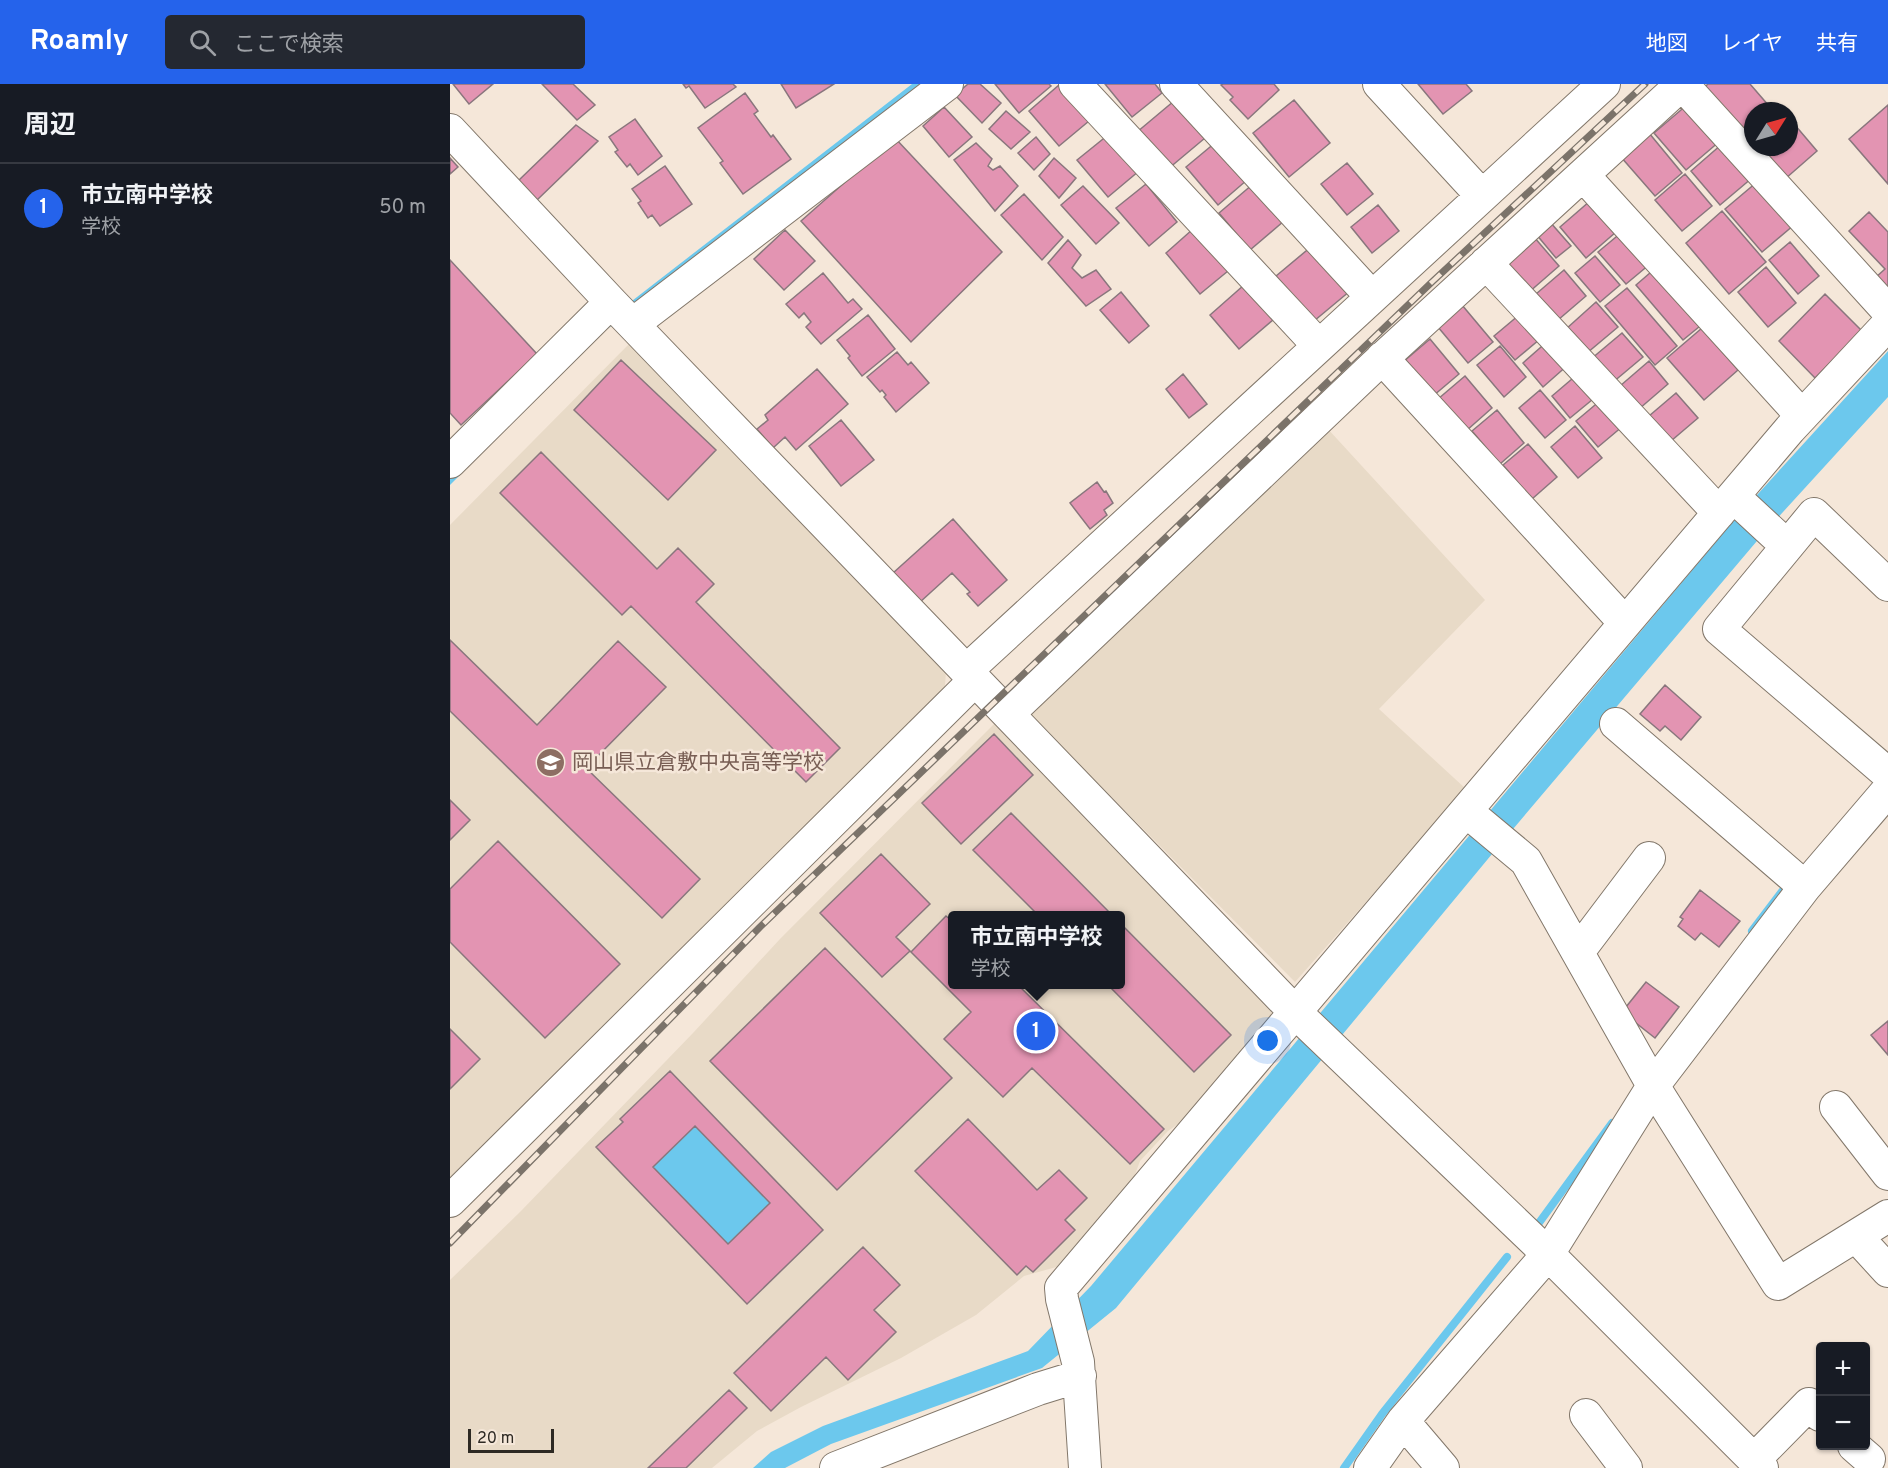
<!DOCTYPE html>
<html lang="ja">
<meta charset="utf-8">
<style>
body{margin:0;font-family:Overpass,"Noto Sans JP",sans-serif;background:#242831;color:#f1f3f6}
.controls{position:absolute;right:18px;bottom:18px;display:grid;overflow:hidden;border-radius:6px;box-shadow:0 2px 4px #0004}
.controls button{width:54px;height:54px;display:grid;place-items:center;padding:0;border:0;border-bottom:2px solid #363941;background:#171b24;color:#f1f3f6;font:30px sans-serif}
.compass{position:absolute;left:1294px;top:18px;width:54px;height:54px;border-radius:50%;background:#171b24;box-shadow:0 2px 4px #0004;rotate:53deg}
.scale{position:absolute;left:18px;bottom:15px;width:86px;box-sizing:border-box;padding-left:6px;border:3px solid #2d2923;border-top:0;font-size:16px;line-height:21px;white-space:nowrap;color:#2d2923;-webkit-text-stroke:4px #f5e7d9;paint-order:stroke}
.you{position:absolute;left:818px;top:957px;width:21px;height:21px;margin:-15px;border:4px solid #fff;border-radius:50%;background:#1a73e8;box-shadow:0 0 0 9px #1a73e833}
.badge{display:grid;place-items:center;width:39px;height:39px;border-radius:50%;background:#2563eb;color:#fff;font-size:20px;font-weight:700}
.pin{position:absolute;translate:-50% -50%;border:3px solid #fff;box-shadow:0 2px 6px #0006}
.popup{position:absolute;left:498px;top:827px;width:177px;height:78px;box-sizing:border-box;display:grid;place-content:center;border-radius:6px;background:#171b24;filter:drop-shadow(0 2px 4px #0005);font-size:20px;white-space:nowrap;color:#9ea1a6}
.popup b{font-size:22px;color:#f1f3f6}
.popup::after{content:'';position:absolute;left:50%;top:100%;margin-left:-12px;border:12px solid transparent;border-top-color:#171b24}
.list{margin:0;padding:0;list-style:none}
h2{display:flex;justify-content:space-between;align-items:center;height:78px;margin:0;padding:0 24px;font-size:26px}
h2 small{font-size:20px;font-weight:400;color:#9ea1a6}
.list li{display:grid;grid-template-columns:39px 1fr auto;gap:18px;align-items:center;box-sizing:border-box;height:90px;padding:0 24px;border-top:2px solid #363941}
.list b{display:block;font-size:22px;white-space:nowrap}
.list p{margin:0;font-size:20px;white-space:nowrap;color:#9ea1a6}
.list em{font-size:20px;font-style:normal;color:#9ea1a6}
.icon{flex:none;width:33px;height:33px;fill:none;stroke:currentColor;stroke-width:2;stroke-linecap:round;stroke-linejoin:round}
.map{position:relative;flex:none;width:1438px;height:1384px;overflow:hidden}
header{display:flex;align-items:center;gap:36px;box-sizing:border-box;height:84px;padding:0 30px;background:#2563eb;color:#fff}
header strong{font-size:28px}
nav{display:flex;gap:33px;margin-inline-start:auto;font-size:21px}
.search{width:420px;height:54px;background:#242831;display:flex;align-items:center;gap:15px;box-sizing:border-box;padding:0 21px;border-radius:6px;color:#9ea1a6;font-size:22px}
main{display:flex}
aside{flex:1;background:#171b24}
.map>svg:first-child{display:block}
.education{fill:#e8dac7;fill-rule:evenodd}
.water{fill:#6cc8ed}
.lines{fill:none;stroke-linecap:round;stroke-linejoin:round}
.stream{stroke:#6cc8ed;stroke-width:8}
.building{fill:#e394b2;stroke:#89767d;stroke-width:1.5;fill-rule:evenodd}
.minor-casing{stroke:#82776a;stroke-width:34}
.minor{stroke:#fff;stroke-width:32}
.rail-casing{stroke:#7b736a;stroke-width:7}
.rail{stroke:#f5e7d9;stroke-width:4.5;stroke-dasharray:14;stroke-linecap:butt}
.labels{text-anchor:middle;stroke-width:5;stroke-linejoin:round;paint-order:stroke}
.education-label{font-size:21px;fill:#785e54;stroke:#f5e7d9;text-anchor:start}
</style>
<header>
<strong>Roamly</strong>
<div class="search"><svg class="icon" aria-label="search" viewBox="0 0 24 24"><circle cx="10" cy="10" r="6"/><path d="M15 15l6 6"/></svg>ここで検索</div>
<nav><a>地図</a><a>レイヤ</a><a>共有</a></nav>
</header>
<main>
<aside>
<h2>周辺<small></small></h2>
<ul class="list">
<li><span class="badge">1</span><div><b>市立南中学校</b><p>学校</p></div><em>50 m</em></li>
</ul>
</aside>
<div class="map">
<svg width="1438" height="1384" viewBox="0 0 1438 1384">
<rect width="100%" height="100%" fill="#f5e7d9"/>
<path class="education" d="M180,259L496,588L494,614L0,1104V1005L30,975L0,945V858L95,954L170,880L48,757L0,805V627L212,834L250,795L136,684L215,603L169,557L87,641L0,556V441ZM171,277L266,366L219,416L124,326ZM91,369L207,485L228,464L264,500L246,518L390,664L356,698L181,522L171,531L51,409Z
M877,344L1035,516L929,625L1016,705L845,898L579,630Z
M544,640L823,930L738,1033L718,1047L690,1077L680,1104L610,1182L574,1192L526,1231L451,1274L351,1323L307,1347L262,1384H236L297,1325L279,1306L198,1384H0V1196L71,1127L243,949L330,855ZM543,650L583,692L511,760L472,719ZM561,729L663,831L670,832V839L781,951L744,988L657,901H567L714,1045L679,1080L582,984L553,1013L495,956L521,928L461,868L496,832L502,837V832L589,831L524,766ZM431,770L480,820L446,853L459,867L432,893L371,830ZM374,865L501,994L387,1106L260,977ZM220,987L373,1146L298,1220L147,1063L173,1038L170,1034ZM518,1035L625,1146L567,1191L465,1087ZM413,1163L450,1201L424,1226L446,1249L398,1295L376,1273L321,1327L284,1290Z"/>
<path class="water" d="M462,0H477L152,249L0,401V392L147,244Z
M1438,267V313L1312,451L1047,764L666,1224L592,1284L381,1360L335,1384H303L321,1368L373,1342L578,1267L641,1202L1286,434Z
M245,1042L320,1119L278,1160L203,1083Z"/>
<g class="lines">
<path class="stream" d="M1302,847L1340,797
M1083,1147L1162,1039
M894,1384L932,1330L1057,1173"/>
</g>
<path class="building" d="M3,0H43L19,20Z
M92,0H123L145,21L127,36Z
M233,0H283L286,3L255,24L239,2L236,4Z
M331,0H384L346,24Z
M518,0H530L551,19L532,39L505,11Z
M545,0H599L601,2L569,29Z
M655,0H705L712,9L682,33Z
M773,0H824L829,6L798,35L780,16L783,13L771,1Z
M968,0H1016L1022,7L993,30Z
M1258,0H1300L1319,22L1313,27H1303V36L1282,54L1245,12Z
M609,1L639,37L609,62L579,27Z
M295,9L308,27L304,30L321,53L323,51L341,75L293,110L270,79L273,77L248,44Z
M844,16L880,59L839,93L803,49Z
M724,17L755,54L718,85L687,48Z
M1238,20L1270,57L1236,86L1204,49Z
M1438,21V100L1399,55Z
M494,23L522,53L499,73L473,42Z
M556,27L580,48L561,65L539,45Z
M1339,34L1367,67L1335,95L1309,63H1339Z
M185,35L212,72L188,91L180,80L177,83L165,68L168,66L159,53Z
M126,41L148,57L86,117L68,97Z
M1199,49L1232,89L1205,112L1171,73Z
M658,51L689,87L658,113L627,76Z
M586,53L600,70L584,86L568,69Z
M445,54L552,168L461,258L351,137Z
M766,58L797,96L768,121L736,83Z
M526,59L542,75L538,82L543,86L550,82L568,102L545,127L504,76Z
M1272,60L1302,94L1270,121L1241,87Z
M0,74L8,83L0,90Z
M604,74L626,94L609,114L589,92Z
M897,79L923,110L897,131L871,100Z
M215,82L242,120L210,142L202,131L198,134L188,119L191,117L182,105Z
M1235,90L1262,122L1232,147L1205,116Z
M1307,98L1344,141L1312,168L1275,125Z
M696,100L727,138L699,162L666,124Z
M803,100L834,137L800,166L769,129Z
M633,102L669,139L646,160L611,121Z
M574,110L613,153L592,176L551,131Z
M1140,117L1166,148L1136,174L1110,143Z
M928,121L949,147L922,169L901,143Z
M1272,127L1316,178L1279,210L1236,159Z
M1419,128L1438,148V207L1425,194L1435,185L1399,147Z
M1100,138L1121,162L1106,174L1086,150Z
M743,145L778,187L750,210L716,169Z
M335,146L365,177L334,206L304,175Z
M1172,148L1200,180L1176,200L1148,168Z
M1084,153L1109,182L1078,209L1053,180Z
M618,156L631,171L622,184L632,194L646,186L661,205L636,222L598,179Z
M1340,158L1369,192L1348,210L1319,176Z
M862,162L900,207L864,237L826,192Z
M1145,172L1170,201L1150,218L1125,189Z
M0,176L87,270L11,341L0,329Z
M1208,182L1255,238L1233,256L1186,201Z
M1316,183L1346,219L1318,243L1288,208Z
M1114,186L1136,212L1108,236L1086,210Z
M373,189L398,219L403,215L412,225L371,260L356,243L361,238L354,229L349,234L336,220Z
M794,201L823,236L789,265L760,231Z
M1177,204L1227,262L1205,281L1155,222Z
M671,208L699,242L679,259L650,226Z
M1375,210L1412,247L1365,294L1329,257Z
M1146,218L1168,243L1137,269L1116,245Z
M1012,221L1043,258L1018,279L988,243Z
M1075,226L1096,250L1065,276L1044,252Z
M418,231L445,265L412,292L398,274L400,272L387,256Z
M1252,244L1288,286L1254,316L1217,274Z
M1172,249L1193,273L1162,299L1141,275Z
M980,255L1009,290L983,312L953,278Z
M1099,256L1119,280L1093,303L1073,279Z
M1050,262L1076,293L1054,313L1027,281Z
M447,268L458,281L461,278L479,299L446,328L434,313L436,311L432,306L430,308L417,293Z
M171,276L266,366L218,416L124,326Z
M1199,277L1218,300L1189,325L1170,302Z
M367,285L398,320L346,366L335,353L323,364L307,345L318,336L315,331Z
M1129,289L1148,311L1120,334L1102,312Z
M733,290L757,320L739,334L716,305Z
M1015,292L1042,324L1016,347L988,315Z
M1090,306L1116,336L1095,354L1069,324Z
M1226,309L1248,334L1221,357L1199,332Z
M1151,316L1173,342L1148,363L1126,337Z
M1047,326L1074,359L1050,380L1022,347Z
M391,336L424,376L391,402L359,362Z
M1125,342L1152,374L1128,394L1101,363Z
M1078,360L1107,393L1082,415L1053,381Z
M91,368L207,485L228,464L264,500L246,518L390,664L356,698L181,522L172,531L50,409Z
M647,398L654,408L656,407L663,419L654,426L657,431L640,445L620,419Z
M503,435L557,496L528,522L517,510L520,508L502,489L469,519L443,489Z
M0,556L87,641L168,557L216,603L136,684L250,795L212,834L0,627Z
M1215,601L1251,633L1231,656L1215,642L1210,647L1190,630Z
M544,650L583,691L511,760L472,719Z
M0,716L20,736L0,756Z
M561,729L663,832H589L523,766Z
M48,757L170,880L95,954L0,858V805Z
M431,770L480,820L446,853L460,867L432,893L370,829Z
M1250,806L1290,837L1269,863L1251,849L1245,856L1228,842L1233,835L1230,833Z
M496,832L502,837V900H567L714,1045L680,1080L582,984L553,1013L494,955L521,928L461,868Z
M670,839L781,951L744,988L657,900H670Z
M375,864L502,994L387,1106L260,977Z
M1196,898L1229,923L1205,954L1172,928Z
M1438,937V971L1421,951Z
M0,945L30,975L0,1005Z
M220,987L373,1146L297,1220L146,1063L173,1038L170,1035ZM245,1042L320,1119L278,1160L203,1083Z
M518,1035L587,1106L609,1086L637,1114L615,1136L625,1146L583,1188L576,1182L567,1191L465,1087Z
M413,1163L450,1201L424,1226L446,1248L398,1296L376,1273L321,1327L284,1289Z
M279,1306L297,1324L236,1384H198Z"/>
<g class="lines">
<defs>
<path id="minor" d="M625,0L869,262
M726,0L922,213
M929,0L1032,112
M1232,0L1438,227
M0,46L161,218L845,928L1098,1170L1312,1384
M1133,91L1352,332
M1036,179L1269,429
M183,240L497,0
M932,274L1175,539
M0,378L161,218
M1283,412L1337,462
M1438,501L1364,430L1269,545L1438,690
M516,587L1154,0
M558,630L924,282L1232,0
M1166,640L1355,803
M1016,727L1076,777L1202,1000L1328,1200L1438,1132
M1128,868L1199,774
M1386,1023L1438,1090
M0,1117L525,596
M1406,1152L1438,1187
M1136,1331L1176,1384
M953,1337L993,1384
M1404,1362L1419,1375
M1304,1376L1359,1320L1370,1331
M386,1384L588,1305L630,1292
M635,1384L628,1278L612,1215L611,1204L1340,345L1438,240
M920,1384L953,1337L1098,1170L1203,1002L1355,803L1438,706"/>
</defs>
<use href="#minor" class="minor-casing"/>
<use href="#minor" class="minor"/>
<defs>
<path id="rail" d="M0,1159L310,843L983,197L1195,0"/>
</defs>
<use href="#rail" class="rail-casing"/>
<use href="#rail" class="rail"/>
</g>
<defs>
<symbol id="school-disc" viewBox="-11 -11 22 22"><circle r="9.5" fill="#8d6e63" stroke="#f5e7d9"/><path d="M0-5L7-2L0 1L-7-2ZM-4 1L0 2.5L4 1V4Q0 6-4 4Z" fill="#fff"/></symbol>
</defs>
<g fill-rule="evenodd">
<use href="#school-disc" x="84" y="662" width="33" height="33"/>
</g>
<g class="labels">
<g class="education-label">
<text x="122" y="685">岡山県立倉敷中央高等学校</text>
</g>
</g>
</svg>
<div class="controls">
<button>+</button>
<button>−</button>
</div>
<svg class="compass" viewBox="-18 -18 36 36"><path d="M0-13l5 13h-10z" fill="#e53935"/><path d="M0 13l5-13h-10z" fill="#9ea1a6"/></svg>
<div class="scale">20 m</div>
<div class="you"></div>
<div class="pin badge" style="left:586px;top:947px">1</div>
<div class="popup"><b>市立南中学校</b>学校</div>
</div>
</main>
